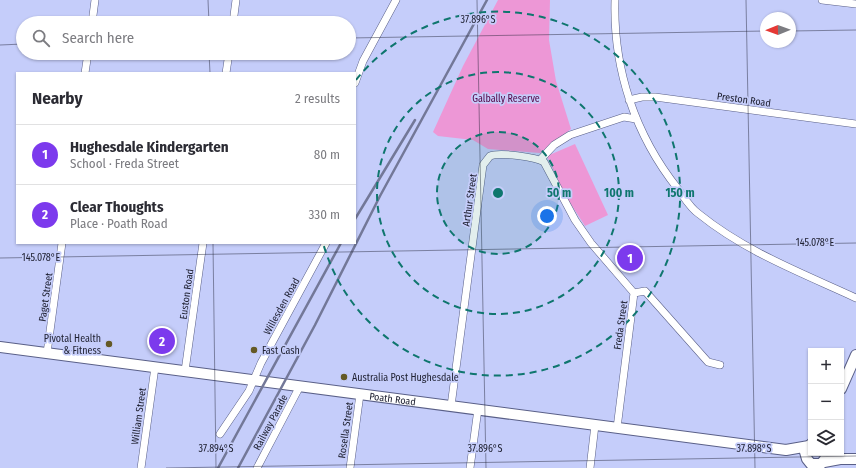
<!DOCTYPE html>
<meta charset="utf-8">
<style>
body{margin:0;font-family:"Fira Sans Condensed",sans-serif;background:#f2f2f3;color:#2b2b33}
.controls{position:absolute;right:12px;bottom:12px;display:grid;overflow:hidden;border-radius:0px;box-shadow:0 1px 3px #0004}
.controls button{width:36px;height:36px;display:grid;place-items:center;padding:0;border:0;border-bottom:1px solid #e1e1e2;background:#fff;color:#2b2b33;font:20px sans-serif}
.compass{position:absolute;left:760px;top:12px;width:36px;height:36px;border-radius:50%;background:#fff;box-shadow:0 1px 3px #0004;rotate:269deg}
.you{position:absolute;left:547px;top:216px;width:14px;height:14px;margin:-10px;border:3px solid #fff;border-radius:50%;background:#1a73e8;box-shadow:0 0 0 6px #1a73e833}
.badge{display:grid;place-items:center;width:26px;height:26px;border-radius:50%;background:#7c3aed;color:#fff;font-size:13px;font-weight:700}
.pin{position:absolute;translate:-50% -50%;border:2px solid #fff;box-shadow:0 1px 4px #0006}
.list{margin:0;padding:0;list-style:none}
h2{display:flex;justify-content:space-between;align-items:center;height:52px;margin:0;padding:0 16px;font-size:17px}
h2 small{font-size:13px;font-weight:400;color:#7c7c81}
.list li{display:grid;grid-template-columns:26px 1fr auto;gap:12px;align-items:center;box-sizing:border-box;height:60px;padding:0 16px;border-top:1px solid #e1e1e2}
.list b{display:block;font-size:15px;white-space:nowrap}
.list p{margin:0;font-size:13px;white-space:nowrap;color:#7c7c81}
.list em{font-size:13px;font-style:normal;color:#7c7c81}
.icon{flex:none;width:22px;height:22px;fill:none;stroke:currentColor;stroke-width:2;stroke-linecap:round;stroke-linejoin:round}
.map{position:relative;flex:none;width:856px;height:468px;overflow:hidden}
.search{position:absolute;background:#fff;box-shadow:0 1px 3px #0004;left:16px;top:16px;width:340px;height:44px;display:flex;align-items:center;gap:10px;box-sizing:border-box;padding:0 14px;border-radius:22px;color:#7c7c81;font-size:15px}
.panel{position:absolute;background:#fff;box-shadow:0 1px 3px #0004;left:16px;top:72px;width:340px;height:172px;border-radius:0px}
.map>svg:first-child{display:block}
.green{fill:#ed97d6}
.lines{fill:none;stroke-linecap:round;stroke-linejoin:round}
.street-casing{stroke:#595f87;stroke-width:8}
.secondary-casing{stroke:#595f87;stroke-width:12}
.street{stroke:#fff;stroke-width:7}
.secondary{stroke:#fff;stroke-width:10}
.rail{stroke:#737898;stroke-width:2.5}
.ticks{fill:none;stroke:#202233;stroke-width:1;stroke-opacity:0.45}
.ring{fill:none;stroke:#0f766e;stroke-width:2;stroke-dasharray:7 5}
.poi-dot{fill:#645925;stroke:#c5cdfa;stroke-width:1.5}
.labels{text-anchor:middle;stroke-width:3.5;stroke-linejoin:round;paint-order:stroke}
.park-label{font-size:10px;fill:#530245;stroke:#c5cdfa}
.street-label{font-size:10px;fill:#202233;stroke:#c5cdfa}
.poi-label{font-size:10px;fill:#202233;stroke:#c5cdfa;text-anchor:start}
.ticks-label{font-size:10px;text-anchor:middle;fill:#202233;stroke:#c5cdfa;stroke-width:3.5;stroke-linejoin:round;paint-order:stroke}
.centre{fill:#0f766e;stroke:#c5cdfa;stroke-width:2}
.ring-label{font-size:12px;text-anchor:middle;font-weight:bold;fill:#0f766e;stroke:#c5cdfa;stroke-width:3.5;stroke-linejoin:round;paint-order:stroke}
</style>
<div class="map">
<svg width="856" height="468" viewBox="0 0 856 468">
<rect width="100%" height="100%" fill="#c5cdfa"/>
<path class="green" d="M498,0H550L549,40L556,81L571,129L540,153L488,149L473,140L438,136L433,132L463,66Z
M575,144L608,215L585,226L565,195L547,156Z"/>
<g class="lines">
<defs>
<path id="street" d="M615,0C613,69 635,135 678,189C684,197 690,208 699,214C746,252 802,273 856,298
M822,0L856,4
M92,23L95,0
M233,23L236,0
M85,73L88,53
M226,73L229,53
M355,83L363,61L396,0
M629,100L642,97H655L856,124
M540,160L554,145L570,135L624,117L636,119
M634,293L645,291L708,362L720,365
M47,353L62,243
M185,371L203,243
M451,406L483,165L490,156C499,152 536,157 544,162L575,220L591,243L634,293L617,428
M220,434L249,391L261,363L326,243
M141,468L155,367
M257,468L300,386
M350,468L360,394
M470,468L478,409
M590,468L595,425"/>
<g id="secondary">
<path id="s1" d="M0,347L786,450L809,446"/>
<path d="M841,389L856,355"/>
<path d="M811,444L805,452L807,459L811,464H821L825,459L827,453"/>
<path d="M824,462L840,459H856"/>
</g>
</defs>
<use href="#street" class="street-casing"/>
<use href="#secondary" class="secondary-casing"/>
<use href="#street" class="street"/>
<use href="#secondary" class="secondary"/>
<path class="rail" d="M355,219L415,120
M218,468L341,243
M238,468L315,325L380,196L487,0"/>
</g>
<path class="ticks" d="M208,0L209,23M477,0L486,468M746,0L755,468M790,31L856,30M349,38L766,31M0,45L23,44M209,53L210,73M213,243L216,468M0,258L856,243M166,468L856,456"/>
<circle cx="498" cy="193" r="61" fill="#0f766e" fill-opacity=".12"/>
<g class="ring">
<circle cx="498" cy="193" r="61"/>
<circle cx="498" cy="193" r="121"/>
<path d="M356 80A182 182 0 1 1 323 243"/>
</g>
<g class="poi-dot">
<circle cx="109" cy="344" r="4"/>
<circle cx="254" cy="350" r="4"/>
<circle cx="344" cy="377" r="4"/>
</g>
<g class="labels">
<g class="park-label">
<text x="506" y="102">Galbally Reserve</text>
</g>
<g class="street-label">
<text transform="translate(744 99) rotate(8)" y="4">Preston Road</text>
<text transform="translate(469 200) rotate(-82)" y="4">Arthur Street</text>
<text transform="translate(186 294) rotate(-82)" y="4">Euston Road</text>
<text transform="translate(45 297) rotate(-82)" y="4">Paget Street</text>
<text transform="translate(281 306) rotate(-61)" y="4">Willesden Road</text>
<text transform="translate(620 325) rotate(-82)" y="4">Freda Street</text>
<text dy="4" stroke="none"><textPath href="#s1" startOffset="396">Poath Road</textPath></text>
<text transform="translate(138 416) rotate(-82)" y="4">William Street</text>
<text transform="translate(270 422) rotate(-62)" y="4">Railway Parade</text>
<text transform="translate(345 430) rotate(-82)" y="4">Rosella Street</text>
</g>
<g class="poi-label">
<text x="101" y="342" text-anchor="end">Pivotal Health<tspan x="101" dy="12">&amp; Fitness</tspan></text>
<text x="262" y="354">Fast Cash</text>
<text x="352" y="381">Australia Post Hughesdale</text>
</g>
</g>
<g class="ticks-label">
<text x="478" y="23">37.896°S</text>
<text x="815" y="246">145.078°E</text>
<text x="41" y="261">145.078°E</text>
<text x="216" y="452">37.894°S</text>
<text x="485" y="452">37.896°S</text>
<text x="754" y="452">37.898°S</text>
</g>
<circle cx="498" cy="193" r="6" class="centre"/>
<g class="ring-label">
<text x="559" y="197">50 m</text>
<text x="619" y="197">100 m</text>
<text x="680" y="197">150 m</text>
</g>
</svg>
<div class="controls">
<button>+</button>
<button>−</button>
<button><svg class="icon" aria-label="layers" viewBox="0 0 24 24"><path d="M12 4l9 5-9 5-9-5zM3 14l9 5 9-5"/></svg></button>
</div>
<svg class="compass" viewBox="-18 -18 36 36"><path d="M0-13l5 13h-10z" fill="#e53935"/><path d="M0 13l5-13h-10z" fill="#7c7c81"/></svg>
<div class="you"></div>
<div class="pin badge" style="left:630px;top:258px">1</div>
<div class="pin badge" style="left:162px;top:341px">2</div>
<div class="search"><svg class="icon" aria-label="search" viewBox="0 0 24 24"><circle cx="10" cy="10" r="6"/><path d="M15 15l6 6"/></svg>Search here</div>
<section class="panel">
<h2>Nearby<small>2 results</small></h2>
<ul class="list">
<li><span class="badge">1</span><div><b>Hughesdale Kindergarten</b><p>School · Freda Street</p></div><em>80 m</em></li>
<li><span class="badge">2</span><div><b>Clear Thoughts</b><p>Place · Poath Road</p></div><em>330 m</em></li>
</ul>
</section>
</div>
